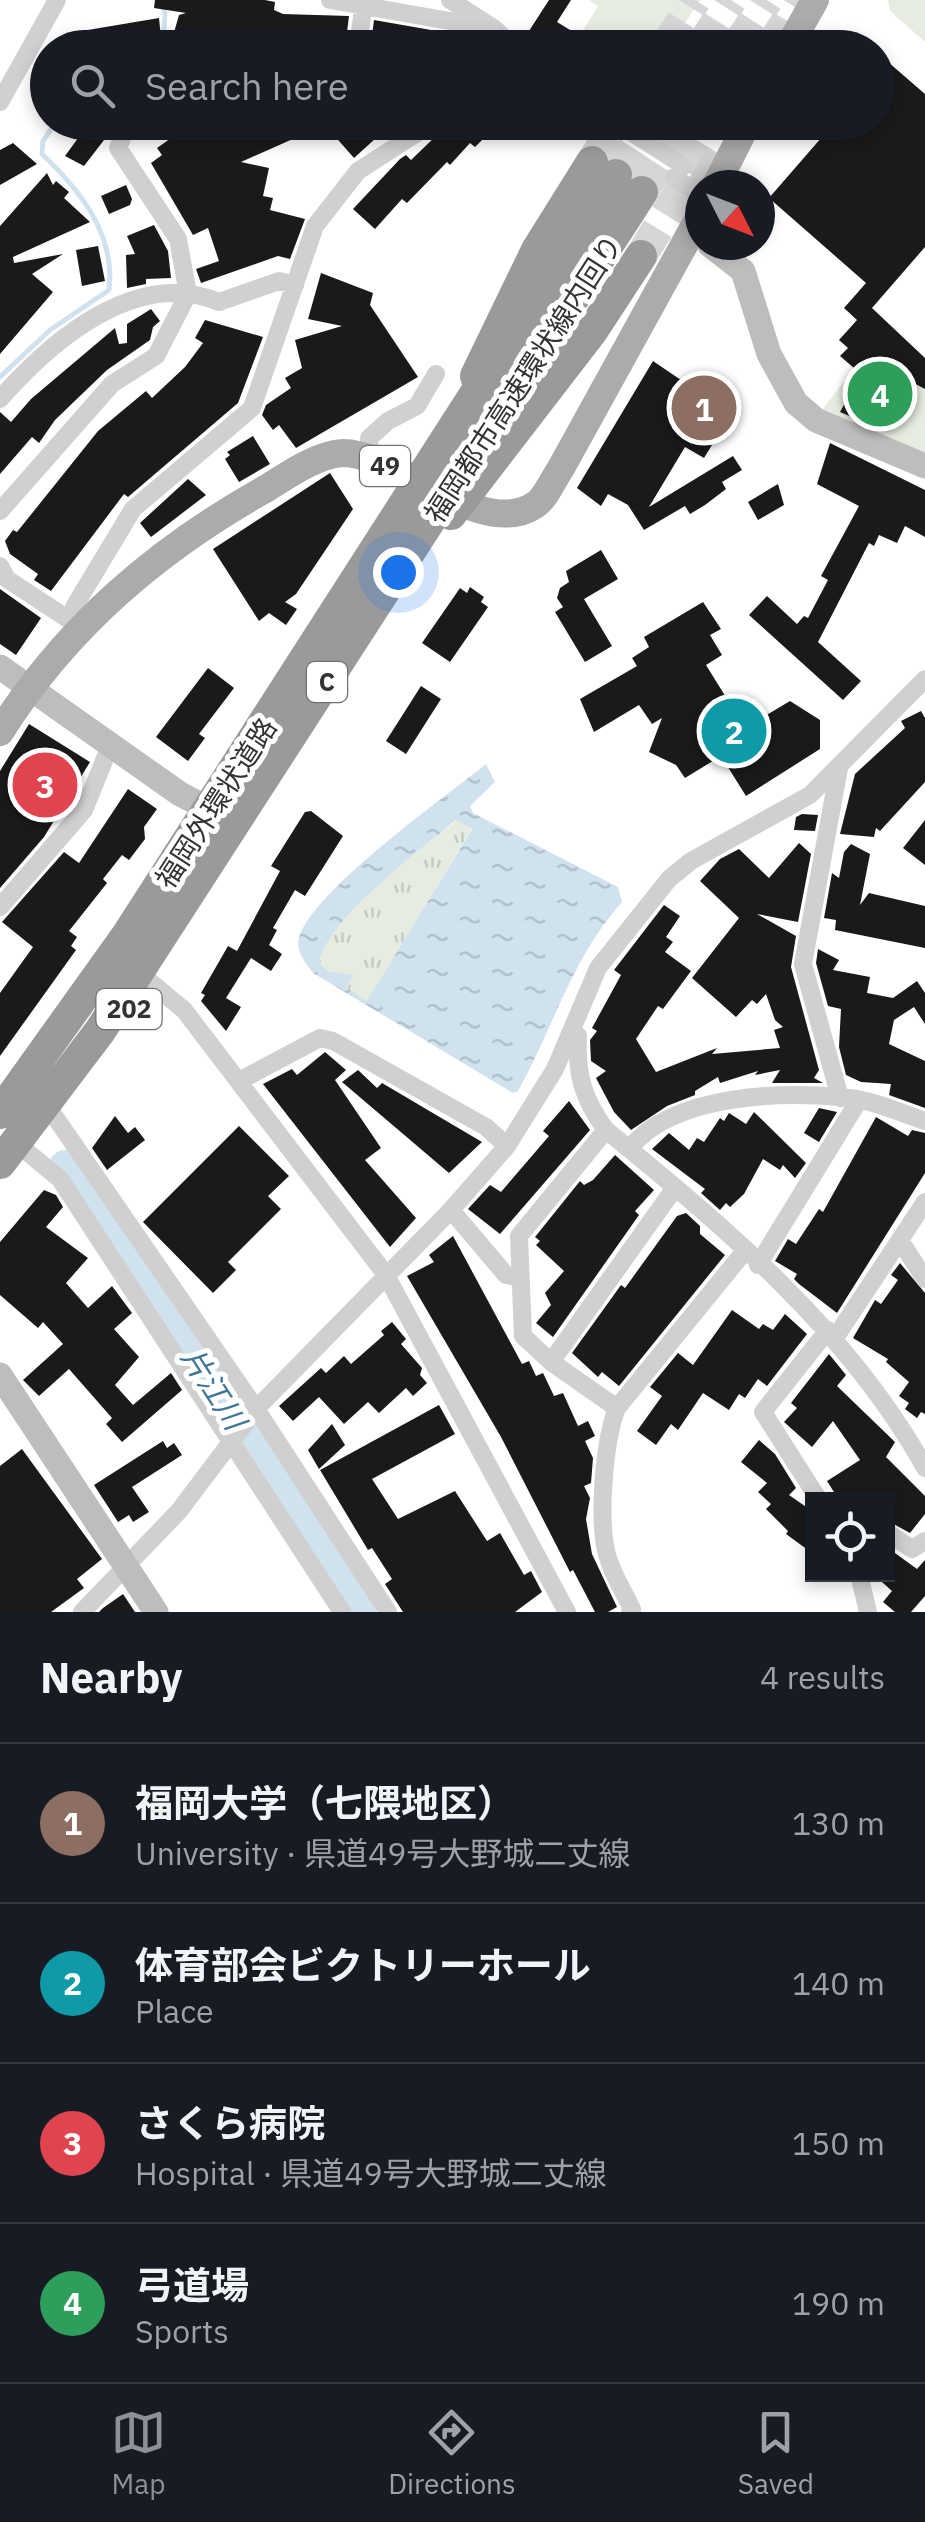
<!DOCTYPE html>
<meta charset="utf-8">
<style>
body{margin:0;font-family:"IBM Plex Sans","Noto Sans JP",sans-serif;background:#242831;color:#f1f3f6}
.controls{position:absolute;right:30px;bottom:30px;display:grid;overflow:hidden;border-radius:0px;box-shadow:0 5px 15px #0003}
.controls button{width:90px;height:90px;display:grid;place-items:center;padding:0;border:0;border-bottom:2px solid #363941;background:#171b24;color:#f1f3f6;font:50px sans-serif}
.compass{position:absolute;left:685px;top:170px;width:90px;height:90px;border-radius:50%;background:#171b24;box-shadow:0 5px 15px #0003;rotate:132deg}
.you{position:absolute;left:398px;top:572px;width:35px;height:35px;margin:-25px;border:8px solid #fff;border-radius:50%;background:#1a73e8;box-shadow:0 0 0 15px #1a73e833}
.badge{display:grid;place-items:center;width:65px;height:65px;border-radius:50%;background:#8c9099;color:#fff;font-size:32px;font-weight:700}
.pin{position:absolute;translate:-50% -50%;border:5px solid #fff;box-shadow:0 2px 10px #0006}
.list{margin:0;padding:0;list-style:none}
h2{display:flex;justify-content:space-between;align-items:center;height:130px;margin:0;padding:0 40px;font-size:42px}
h2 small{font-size:32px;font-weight:400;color:#9ea1a6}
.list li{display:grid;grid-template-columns:65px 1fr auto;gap:30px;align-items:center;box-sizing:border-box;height:160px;padding:0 40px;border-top:2px solid #363941}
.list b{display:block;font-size:38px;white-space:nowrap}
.list p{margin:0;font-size:32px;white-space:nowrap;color:#9ea1a6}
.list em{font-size:32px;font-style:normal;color:#9ea1a6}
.icon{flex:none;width:55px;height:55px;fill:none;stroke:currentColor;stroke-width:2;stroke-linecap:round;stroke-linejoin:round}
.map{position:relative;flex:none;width:925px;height:1612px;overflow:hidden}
.search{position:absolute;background:#171b24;box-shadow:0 5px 15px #0003;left:30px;right:30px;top:30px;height:110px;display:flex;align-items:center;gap:25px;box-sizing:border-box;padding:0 35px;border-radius:55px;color:#9ea1a6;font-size:38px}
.sheet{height:770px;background:#171b24}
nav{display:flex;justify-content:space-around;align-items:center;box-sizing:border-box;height:140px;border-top:2px solid #363941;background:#171b24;font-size:28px;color:#9ea1a6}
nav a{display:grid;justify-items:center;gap:5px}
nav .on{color:#8c9099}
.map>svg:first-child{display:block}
.grass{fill:url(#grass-tufts)}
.pitch{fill:#e6ecdf}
.water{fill:url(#water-ripples);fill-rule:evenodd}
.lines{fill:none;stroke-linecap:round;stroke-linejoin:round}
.stream{stroke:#cfe2ee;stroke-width:5}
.river{stroke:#cfe2ee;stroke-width:32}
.building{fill:#1a1a1a}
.highway-tunnel{stroke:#d6d6d6;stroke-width:32;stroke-dasharray:32 16;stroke-linecap:butt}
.street{stroke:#d0d0d0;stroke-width:18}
.secondary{stroke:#bdbdbd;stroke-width:25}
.primary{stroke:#ababab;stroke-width:28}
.highway{stroke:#9a9a9a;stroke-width:32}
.highway-bridge{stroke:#9a9a9a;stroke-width:32}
.labels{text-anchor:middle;stroke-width:10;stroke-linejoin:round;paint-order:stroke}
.shield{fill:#fff;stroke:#707070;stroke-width:2.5}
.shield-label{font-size:25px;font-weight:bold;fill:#333}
.street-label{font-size:28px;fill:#333;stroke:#fff}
.water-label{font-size:30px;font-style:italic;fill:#3f7597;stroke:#fff}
</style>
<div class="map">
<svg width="925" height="1612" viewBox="0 0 925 1612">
<defs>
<pattern id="grass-tufts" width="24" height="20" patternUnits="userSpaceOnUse" patternTransform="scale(2.5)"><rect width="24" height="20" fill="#e6ecdf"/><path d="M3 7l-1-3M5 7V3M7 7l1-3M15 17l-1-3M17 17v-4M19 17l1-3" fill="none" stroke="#c6cbc0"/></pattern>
<pattern id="water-ripples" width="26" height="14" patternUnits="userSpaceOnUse" patternTransform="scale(2.5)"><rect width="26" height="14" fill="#cfe2ee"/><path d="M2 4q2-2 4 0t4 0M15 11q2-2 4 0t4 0" fill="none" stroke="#b2c2cd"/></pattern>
</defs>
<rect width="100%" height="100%" fill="#fff"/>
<path class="grass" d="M457,820L472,828L367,1002L345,987L353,976L328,971L320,963C323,920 423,849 457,820Z"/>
<path class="pitch" d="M589,0H700L669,47L644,35L635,47H573L598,6Z
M888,0H925V42L890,11Z
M871,346L925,379V454L823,409Z"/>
<path class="water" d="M486,764L495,782L470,806L473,813L618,887L622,902C572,958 554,1026 518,1091L513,1093L313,973C306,963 295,951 299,938C312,891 444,798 486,764ZM456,820L472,829L367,1001L346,987L354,975L328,971L320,963C323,921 423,849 456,820Z"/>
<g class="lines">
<path class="stream" d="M159,0L165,12L163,48
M0,377L50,330L109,290C116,235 80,190 42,154L43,141L56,122"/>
<path class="river" d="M65,1166L360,1612"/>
</g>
<path class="building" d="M155,0H265L275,2L274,10L283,14L349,16L345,48H211L173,36L179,15L186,13L154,8Z
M549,0H571L557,22L580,36L572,48H555L529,31Z
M159,18L162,48H66L64,34Z
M374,20L465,36L464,48L371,44Z
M888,62L925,94V247L872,308L925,358V389L895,373L884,394L840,356L848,348L839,340L857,320L844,308L866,283L769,198L835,122H878V74Z
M164,122H236L242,132L264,122H331L241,162L269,168L263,196L273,198L270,210L305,219L290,259L278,256L201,283L196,269L219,261L208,228L193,235L151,163L162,155L157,148L174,136Z
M344,122H362L376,138L354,158L332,133Z
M455,122H474L488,134L475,147L470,143L450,165L447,162L407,203L402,199L375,229L353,209L400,159L406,155L411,160L438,134L444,136Z
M89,123L104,140L84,166L65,156Z
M13,143L37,164L0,185V150Z
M47,173L53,185L56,181L69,192L64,198L90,222L13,257L14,263L63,254L32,274L53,292L0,354V226Z
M126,185L132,199L130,205L109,214L101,196Z
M154,225L168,251L171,278L146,279V284L127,288L126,255L135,254L127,236Z
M98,246L105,281L82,286L76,250Z
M321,273L373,293L370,305L418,377L296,448L279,425L273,430L262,415L266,405L291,388L285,378L302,368L295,340L342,326L308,319Z
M151,309L160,321L153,327L150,340L107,370L55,420L39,443L32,437L0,474V412L11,422L31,399L115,328L119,344L127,343V324Z
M205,320L263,337L238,403L128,497L124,494L51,591L34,580L38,574L10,554L5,541L13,530L17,532L98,431L146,391L152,398L185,367L203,343L195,338Z
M653,361L731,414L704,458L685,447L649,507L733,456L742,470L722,482L726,489L705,505L690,514L685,506L644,530L628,505L608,494L601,506L577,488Z
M850,394L877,408L868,424L840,412Z
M253,436L270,464L239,482L225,459L230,455L227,452Z
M830,443L925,490V537L905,526L897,543L879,535L874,546L869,543L818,642L861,681L843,700L749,615L767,596L797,624L804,616L808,618L828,580L821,576L859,506L817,484Z
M330,473L353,509L296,594L285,602L297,609L286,625L269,613L259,621L213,549Z
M188,479L206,495L151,537L140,523Z
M778,484L784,505L758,520L748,502Z
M601,550L618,579L584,599L612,646L585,662L555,612L563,607L557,598L560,588L569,582L566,571Z
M470,587L484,597L481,602L488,607L450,662L422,643L460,588L467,593Z
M0,589L41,618L16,655L0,644Z
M703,602L721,629L710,635L722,655L706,665L745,728L790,701L820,720V749L746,796L721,756L685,778L676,765L649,752L662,718L652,724L639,705L594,732L580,699L637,666L632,658L649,647L644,637Z
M208,668L234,688L199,734L205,738L188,761L156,737Z
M421,686L441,699L406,754L386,741Z
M921,711L925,718V782L880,831L876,828L874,837L840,834L855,774L905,728L901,721Z
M29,724L90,762L44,837L0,888V771Z
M128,789L157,809L144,827L145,839L129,860L122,855L103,879L107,883L69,931L77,937L71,946L76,950L0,1056V993L33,947L2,922L64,852L79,863Z
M311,811L343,836L305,896L295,890L273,928L277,930L269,945L282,954L271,971L251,958L226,998L241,1007L226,1031L201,1001L205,995L201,993L228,946L237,951L280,871L271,866L305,812Z
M802,814L818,815L815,831L794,830L796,817Z
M925,820V865L903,848Z
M799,843L811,854L798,922L757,914L796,936L791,967L819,1070L814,1078L823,1083H772L780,1070L755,1075L758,1071L720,1083L718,1077L695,1091V1095L667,1106L631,1130L614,1112L596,1078L606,1071L591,1061L590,1040L597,1031L592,1028L621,975L614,970L664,905L680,916L666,937L673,942L665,952L691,971L663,1009L658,1006L636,1039L656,1072L717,1048L712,1054L780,1048L774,1030L783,1027L775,1020L766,994L757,1004L752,1000L736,1017L692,978L739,918L700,881L720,859L739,849L769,878Z
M851,844L870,854L860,905L869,893L925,906V948L835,930L836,920L824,918L832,873L839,878L844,852Z
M818,949L839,960L833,970L870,977L867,993L893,998L917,981L925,993V1024L914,1007L894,1020L889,1044L925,1061V1108L889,1095L891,1084L861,1082L846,1075L839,1047L841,1009L828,1006L816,963Z
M325,1052L346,1070L335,1080L381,1148L365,1160L416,1218L390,1247L263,1084L292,1069L297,1075Z
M358,1070L377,1088L382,1083L482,1142L449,1173L342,1082Z
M569,1101L590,1130L500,1234L468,1209L490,1185L501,1192L549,1136L543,1131Z
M819,1108L837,1112L819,1142L804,1133Z
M754,1112L806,1163L795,1178L783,1165L780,1170L763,1159L744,1194L730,1207L726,1203L720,1210L701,1193L705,1189L652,1149L669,1133L689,1150L697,1138L704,1142L720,1118L724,1121L729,1113L746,1124Z
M115,1116L128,1133L135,1127L145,1140L107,1170L92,1148Z
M876,1117L908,1136L912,1130L925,1133V1173L837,1313L799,1284L794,1279L797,1274L775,1261L788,1239L796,1244L819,1209L823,1212Z
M239,1126L289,1176L268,1196L281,1209L228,1262L236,1270L213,1293L143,1222Z
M615,1155L654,1190L635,1211L639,1215L553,1337L536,1323L551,1305L545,1293L564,1271L536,1245L540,1241L535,1237L580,1181L584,1185L593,1180Z
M44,1190L56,1195L63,1207L46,1227L88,1258L66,1283L88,1308L112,1286L132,1313L114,1329L139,1357L115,1385L133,1405L171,1373L182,1390L122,1442L106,1424L112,1418L69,1369L39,1396L23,1380L63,1344L43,1322L38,1328L0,1295V1242Z
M686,1213L700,1226V1234L725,1255L619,1386L602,1372L598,1377L572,1353L621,1285L625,1288L677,1216Z
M453,1236L522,1364L529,1361L536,1376L543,1373L554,1396L563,1393L578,1426L588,1421L595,1436L585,1441L593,1458L591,1483L584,1486L590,1498L586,1519L592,1554L617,1607L608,1612H595L573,1570L570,1572L501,1437L407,1276L434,1262L429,1255Z
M900,1263L925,1293V1414L921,1412L917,1418L905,1409L909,1403L899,1396L909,1382L886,1362L888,1359L853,1338L875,1300L881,1304L898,1280L891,1275Z
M732,1310L759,1329L763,1324L773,1330L785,1314L807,1334L767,1386L758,1379L745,1398L739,1394L729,1410L703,1393L678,1430L671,1424L656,1445L637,1431L662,1396L650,1387L678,1353L693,1365Z
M392,1322L406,1339L401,1344L422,1368L420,1375L427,1383L413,1396L406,1388L379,1413L368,1402L344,1424L319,1397L293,1421L279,1406L321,1368L326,1373L344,1356L351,1364L384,1335L381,1331Z
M829,1354L846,1375L837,1386L895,1442L886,1457L925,1496V1514L910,1533L888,1521V1500H839L827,1481L860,1460L833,1421L812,1447L784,1422L797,1408L791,1403Z
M439,1405L455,1434L372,1479L398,1519L455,1491L487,1541L500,1533L524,1575L531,1571L542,1592L515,1612H403L385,1584L392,1579L372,1548L368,1550L320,1470Z
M332,1424L345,1445L319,1469L308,1450Z
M759,1440L775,1454L796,1488L789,1495L812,1511V1553L786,1534L788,1531L766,1509L771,1504L758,1492L767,1483L741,1462Z
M163,1441L167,1448L174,1443L182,1455L132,1487L149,1512L133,1522L129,1515L118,1522L94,1485Z
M22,1449L102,1559L77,1579L84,1588L51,1612H0V1466Z
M888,1548L917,1569L925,1560V1596L911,1612H895L883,1602L892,1591L873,1574H888Z
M123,1594L135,1612H99L103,1608Z"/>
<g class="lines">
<path class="highway-tunnel" d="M665,48L695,0
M700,48L731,0
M736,48L767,0
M770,48L800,0
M592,162L618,122
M616,175L650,122
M642,192L687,122
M641,256L723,122"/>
<path class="street" d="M330,0L495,29L515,48
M450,0L495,29L488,48
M358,48L363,8
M0,102L57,0
M626,129L684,166
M674,177L693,190L709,161
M0,399C51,341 136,267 219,302L279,281L295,285
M370,457L369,438L388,421L417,406L436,374
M0,511L112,384L156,356L188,294L178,239L118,148L129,122
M0,566L7,579L80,627L74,607L133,509L252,408L315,226L358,171L434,122
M839,768L803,964L840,1098
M0,907L84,810L110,746
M149,981L184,1010L386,1275L567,1612
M572,1034L578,1036C576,1074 583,1099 606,1130C725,1227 850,1332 925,1468
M239,1081L320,1038L333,1041L486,1127L507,1146
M53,1114L256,1409L388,1612
M606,1130L519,1236L523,1336L551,1362L617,1408
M16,1135L26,1151L60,1179L342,1612
M629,1149C673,1093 785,1091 850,1098C875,1101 901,1113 925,1121
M451,1210L506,1275L518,1277
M901,1242L925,1279
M758,1265L859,1100
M835,1338L925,1202
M551,1362L674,1189
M819,1500L763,1412L828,1330
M888,1533L912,1549L925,1541
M859,1574L868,1612
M82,1612L179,1511L256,1409L451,1210L507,1146L555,1069L598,968L669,879L691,861L810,795L925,679
M630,1612L632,1609C624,1592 613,1575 608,1558C597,1524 604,1441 617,1408L744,1252"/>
<path class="secondary" d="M710,245L743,271L769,354L796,403L816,420L925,466
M0,667L180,794L224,817
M0,1375L156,1612"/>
<path class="primary" d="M788,48L815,0
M716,185L748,122
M0,732C67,626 158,549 267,488C288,475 318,454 343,453C397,453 481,541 535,505C545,499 554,478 561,468L700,216"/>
<path class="highway" d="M476,376L537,250L592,162
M451,514L592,331L641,256"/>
<path class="highway-bridge" d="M0,1113L128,934L616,175
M0,1163L100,1031L642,192"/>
</g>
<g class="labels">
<g class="shield">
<rect x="360" y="446" width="50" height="40" rx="8"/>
<rect x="307" y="662" width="40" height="40" rx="8"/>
<rect x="96.5" y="989" width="65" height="40" rx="8"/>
</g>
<g class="shield-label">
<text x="385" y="475">49</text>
<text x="327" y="691">C</text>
<text x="129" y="1018">202</text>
</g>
<g class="street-label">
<text transform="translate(523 379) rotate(-57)" y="10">福岡都市高速環状線内回り</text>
<text transform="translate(216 803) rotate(-57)" y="10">福岡外環状道路</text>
</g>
<g class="water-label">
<text transform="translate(213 1389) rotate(57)" y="10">片江川</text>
</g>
</g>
</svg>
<div class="controls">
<button><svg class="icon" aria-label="locate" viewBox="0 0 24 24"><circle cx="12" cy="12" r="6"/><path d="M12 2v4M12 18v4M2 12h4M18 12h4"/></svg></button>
</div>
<svg class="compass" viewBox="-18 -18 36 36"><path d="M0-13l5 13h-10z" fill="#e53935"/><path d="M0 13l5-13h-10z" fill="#9ea1a6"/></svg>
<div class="you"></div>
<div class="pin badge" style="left:704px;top:408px;background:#8d6e63">1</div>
<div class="pin badge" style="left:734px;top:731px;background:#0f9aa8">2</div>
<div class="pin badge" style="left:45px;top:785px;background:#e0444e">3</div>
<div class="pin badge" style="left:880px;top:394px;background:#2e9e5b">4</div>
<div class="search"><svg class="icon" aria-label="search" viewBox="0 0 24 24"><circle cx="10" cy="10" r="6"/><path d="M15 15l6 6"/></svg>Search here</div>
</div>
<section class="sheet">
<h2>Nearby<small>4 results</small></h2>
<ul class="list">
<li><span class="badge" style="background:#8d6e63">1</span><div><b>福岡大学（七隈地区）</b><p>University · 県道49号大野城二丈線</p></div><em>130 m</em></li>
<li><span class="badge" style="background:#0f9aa8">2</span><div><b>体育部会ビクトリーホール</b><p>Place</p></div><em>140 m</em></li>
<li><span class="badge" style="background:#e0444e">3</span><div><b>さくら病院</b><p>Hospital · 県道49号大野城二丈線</p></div><em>150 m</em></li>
<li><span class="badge" style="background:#2e9e5b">4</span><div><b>弓道場</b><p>Sports</p></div><em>190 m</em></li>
</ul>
</section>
<nav>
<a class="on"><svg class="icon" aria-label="map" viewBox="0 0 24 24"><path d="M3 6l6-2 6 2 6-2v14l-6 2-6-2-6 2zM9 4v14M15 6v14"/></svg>Map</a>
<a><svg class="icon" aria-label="directions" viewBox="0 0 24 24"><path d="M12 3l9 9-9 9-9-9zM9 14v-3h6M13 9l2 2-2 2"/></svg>Directions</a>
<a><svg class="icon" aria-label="saved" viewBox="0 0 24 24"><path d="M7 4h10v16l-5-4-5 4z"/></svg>Saved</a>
</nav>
